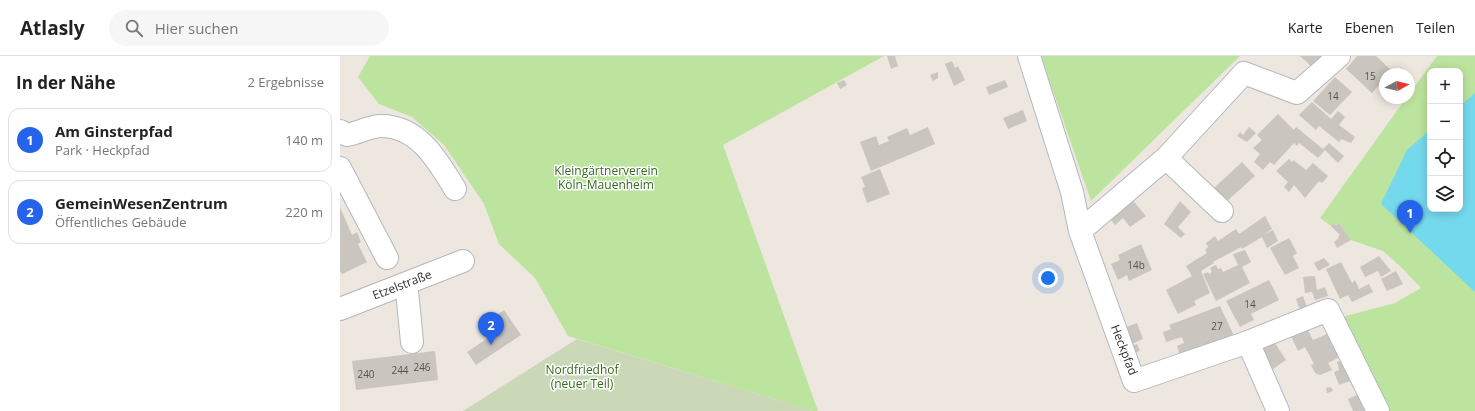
<!DOCTYPE html>
<html lang="de">
<meta charset="utf-8">
<style>
body{margin:0;font-family:"Open Sans",sans-serif;background:#f6f6f6;color:#222}
.controls{position:absolute;right:12px;top:12px;display:grid;overflow:hidden;border-radius:8px;box-shadow:0 2px 10px #0003}
.controls button{width:36px;height:36px;display:grid;place-items:center;padding:0;border:0;border-bottom:1px solid #e0e0e0;background:#fff;color:#222;font:20px sans-serif}
.compass{position:absolute;left:1039px;top:12px;width:36px;height:36px;border-radius:50%;background:#fff;box-shadow:0 2px 10px #0003;rotate:82deg}
.you{position:absolute;left:708px;top:222px;width:14px;height:14px;margin:-10px;border:3px solid #fff;border-radius:50%;background:#1a73e8;box-shadow:0 0 0 6px #1a73e833}
.badge{display:grid;place-items:center;width:26px;height:26px;border-radius:50%;background:#2563eb;color:#fff;font-size:13px;font-weight:700}
.pin{position:absolute;translate:-50% -33px;filter:drop-shadow(0 1px 2px #0008)}
.pin::after{content:'';position:absolute;top:21px;width:14px;height:12px;background:inherit;clip-path:polygon(0 0,100% 0,50% 100%)}
.list{margin:0;padding:0;list-style:none}
h2{display:flex;justify-content:space-between;align-items:center;height:52px;margin:0;padding:0 16px;font-size:17px}
h2 small{font-size:13px;font-weight:400;color:#767676}
.list li{display:grid;grid-template-columns:26px 1fr auto;gap:12px;align-items:center;box-sizing:border-box;height:64px;margin:0 8px 8px;padding:0 8px;border:1px solid #e0e0e0;border-radius:12px}
.list b{display:block;font-size:15px;white-space:nowrap}
.list p{margin:0;font-size:13px;white-space:nowrap;color:#767676}
.list em{font-size:13px;font-style:normal;color:#767676}
.icon{flex:none;width:22px;height:22px;fill:none;stroke:currentColor;stroke-width:2;stroke-linecap:round;stroke-linejoin:round}
.map{position:relative;flex:none;width:1135px;height:355px;overflow:hidden}
header{display:flex;align-items:center;gap:24px;box-sizing:border-box;height:56px;padding:0 20px;background:#fff;border-bottom:1px solid #e0e0e0}
header strong{font-size:19px}
nav{display:flex;gap:22px;margin-inline-start:auto;font-size:14px}
.search{width:280px;height:36px;background:#f6f6f6;display:flex;align-items:center;gap:10px;box-sizing:border-box;padding:0 14px;border-radius:22px;color:#767676;font-size:15px}
main{display:flex}
aside{flex:1;background:#fff}
.map>svg:first-child{display:block}
.green{fill:#bce49e;fill-rule:evenodd}
.cemetery{fill:#cad8b7}
.water{fill:#75d9ee}
.building{fill:#cac5be}
.lines{fill:none;stroke-linecap:round;stroke-linejoin:round}
.minor-casing{stroke:#b3b7c0;stroke-width:24}
.minor{stroke:#fff;stroke-width:22}
.labels{text-anchor:middle;stroke-width:3;stroke-linejoin:round;paint-order:stroke}
.number-label{font-size:10px;fill:#545351}
.park-label{font-size:12px;fill:#346b1c;stroke:#fff}
.street-label{font-size:12px;fill:#2d2d2d;stroke:#fff}
</style>
<header>
<strong>Atlasly</strong>
<div class="search"><svg class="icon" aria-label="search" viewBox="0 0 24 24"><circle cx="10" cy="10" r="6"/><path d="M15 15l6 6"/></svg>Hier suchen</div>
<nav><a>Karte</a><a>Ebenen</a><a>Teilen</a></nav>
</header>
<main>
<aside>
<h2>In der Nähe<small>2 Ergebnisse</small></h2>
<ul class="list">
<li><span class="badge">1</span><div><b>Am Ginsterpfad</b><p>Park · Heckpfad</p></div><em>140 m</em></li>
<li><span class="badge">2</span><div><b>GemeinWesenZentrum</b><p>Öffentliches Gebäude</p></div><em>220 m</em></li>
</ul>
</aside>
<div class="map">
<svg width="1135" height="355" viewBox="0 0 1135 355">
<rect width="100%" height="100%" fill="#eee7e0"/>
<path class="green" d="M30,0H544L383,89L478,355H473L228,280L195,222L159,188L144,148L104,89L72,61L39,48L18,21Z
M701,0H900L751,145Z
M1097,0H1135V355H1038L998,262L1055,247L1081,232L1061,211L1043,195L1011,184L999,167L991,170L980,162L1066,42H1069V38ZM1090,15H1120V153H1090Z"/>
<path class="cemetery" d="M237,283L473,355H123Z"/>
<path class="water" d="M1135,37V236L1041,148L1067,94L1090,74V153H1120V50Z"/>
<path class="building" d="M547,0H555L558,10L551,13Z
M960,0H983L972,11Z
M1017,0H1036L1052,15L1049,18H1045V22L1032,37L1006,13Z
M612,5L615,12L618,10L625,24L614,30L605,8Z
M1061,11L1068,18H1055Z
M598,16V22L593,25L590,19Z
M995,21L1012,36L990,59L973,45Z
M504,24L507,29L500,33L497,27Z
M665,24L668,31L649,39L646,31Z
M972,46L991,63L998,55L1005,61L999,69L1015,81L1011,87L1001,83L999,86L979,70L976,74L959,59Z
M683,54L687,65L668,73L663,62Z
M938,58L954,74L956,71L983,93L989,87L1004,100L998,107L985,94L978,102L959,87L957,90L954,87L934,109L930,106L923,114L914,106L920,98L913,92L922,84L917,79Z
M588,71L595,88L531,115L520,86L536,80L539,89L549,85L547,81L567,72L570,79Z
M909,71L916,77L907,86L897,80L900,76L903,79Z
M949,103L952,106L953,104L966,114L973,107L988,120L982,127L979,125L965,142L954,129L949,136L944,131L948,126L936,115Z
M902,106L915,120L886,146L874,132Z
M540,113L550,138L527,147L522,132L525,131L521,121Z
M790,141L806,160L790,171L783,162L775,169L768,160Z
M840,145L851,156L838,171L845,178L841,182L824,168Z
M0,151L12,179L17,176L21,186L18,188L27,206L2,218L0,215Z
M925,160L932,173L925,178L933,174L938,185L927,192L922,181L902,193L901,191L873,206L874,207L861,215L870,237L854,245L856,249L838,258L826,234L852,220L846,210L867,197L865,194L868,191L866,187L875,180L878,185L896,173L899,178Z
M993,167L996,169L999,167L1011,184L997,192L994,186L999,182L998,180L1000,179L991,170Z
M949,182L957,197L953,200L959,212L945,219L930,192Z
M801,188L812,214L789,225L787,219L778,224L771,208L780,204L778,199Z
M905,194L911,206L902,211L910,227L876,245L863,218L868,216L869,218L872,216L870,212L876,209L878,213L881,212L883,216L898,209L893,198Z
M1039,200L1051,215L1041,221L1038,215L1025,221L1020,211Z
M984,202L990,209L978,215L974,207Z
M1001,206L1012,227L1015,224L1019,233L1029,228L1033,236L1012,246L1008,239L1000,243L986,213Z
M1056,215L1063,228L1047,235L1041,223Z
M975,220L977,234L985,231L988,240L975,244L972,236L965,237L963,221Z
M929,224L939,244L911,258L914,264L900,271L886,245Z
M963,240L967,251L960,254L956,243Z
M880,250L895,282L840,300L837,290L844,287L842,281L826,286L823,276L831,273L829,269Z
M164,254L181,279L136,309L127,296L160,274L152,262Z
M797,267L803,283L790,289L784,272Z
M966,270L973,284L987,278L992,289L997,287L1004,299L988,307L992,314L980,319L975,317L971,309L974,308L965,291L958,295L950,278Z
M933,284L946,304L930,315L918,292Z
M797,288L800,295L791,298L788,291Z
M95,295L98,324L16,334L12,305Z
M1005,303L1013,324L999,329L994,316L999,314L997,306Z
M991,331L993,335L987,337L986,332Z
M1019,338L1026,355H1013L1008,343Z"/>
<g class="lines">
<defs>
<path id="minor" d="M689,0L732,136L740,175L794,325L908,286L938,355
M0,75L7,79C18,77 28,71 40,70C78,69 98,105 115,133
M826,102L882,155
M0,112L47,202
M740,175L826,102L904,17L957,37L999,0
M65,228L67,235L72,286
M0,253L123,205
M908,286L988,254L1038,355"/>
</defs>
<use href="#minor" class="minor-casing"/>
<use href="#minor" class="minor"/>
</g>
<g class="labels">
<g class="number-label">
<text x="1030" y="24">15</text>
<text x="993" y="44">14</text>
<text x="796" y="213">14b</text>
<text x="910" y="252">14</text>
<text x="877" y="274">27</text>
<text x="82" y="315">246</text>
<text x="60" y="318">244</text>
<text x="26" y="322">240</text>
</g>
<g class="park-label">
<text x="266" y="119">Kleingärtnerverein<tspan x="266" dy="14">Köln-Mauenheim</tspan></text>
<text x="242" y="318">Nordfriedhof<tspan x="242" dy="14">(neuer Teil)</tspan></text>
</g>
<g class="street-label">
<text transform="translate(62 229) rotate(-21)" y="4">Etzelstraße</text>
<text transform="translate(784 294) rotate(69)" y="4">Heckpfad</text>
</g>
</g>
</svg>
<div class="controls">
<button>+</button>
<button>−</button>
<button><svg class="icon" aria-label="locate" viewBox="0 0 24 24"><circle cx="12" cy="12" r="6"/><path d="M12 2v4M12 18v4M2 12h4M18 12h4"/></svg></button>
<button><svg class="icon" aria-label="layers" viewBox="0 0 24 24"><path d="M12 4l9 5-9 5-9-5zM3 14l9 5 9-5"/></svg></button>
</div>
<svg class="compass" viewBox="-18 -18 36 36"><path d="M0-13l5 13h-10z" fill="#e53935"/><path d="M0 13l5-13h-10z" fill="#767676"/></svg>
<div class="you"></div>
<div class="pin badge" style="left:1070px;top:177px">1</div>
<div class="pin badge" style="left:151px;top:289px">2</div>
</div>
</main>
